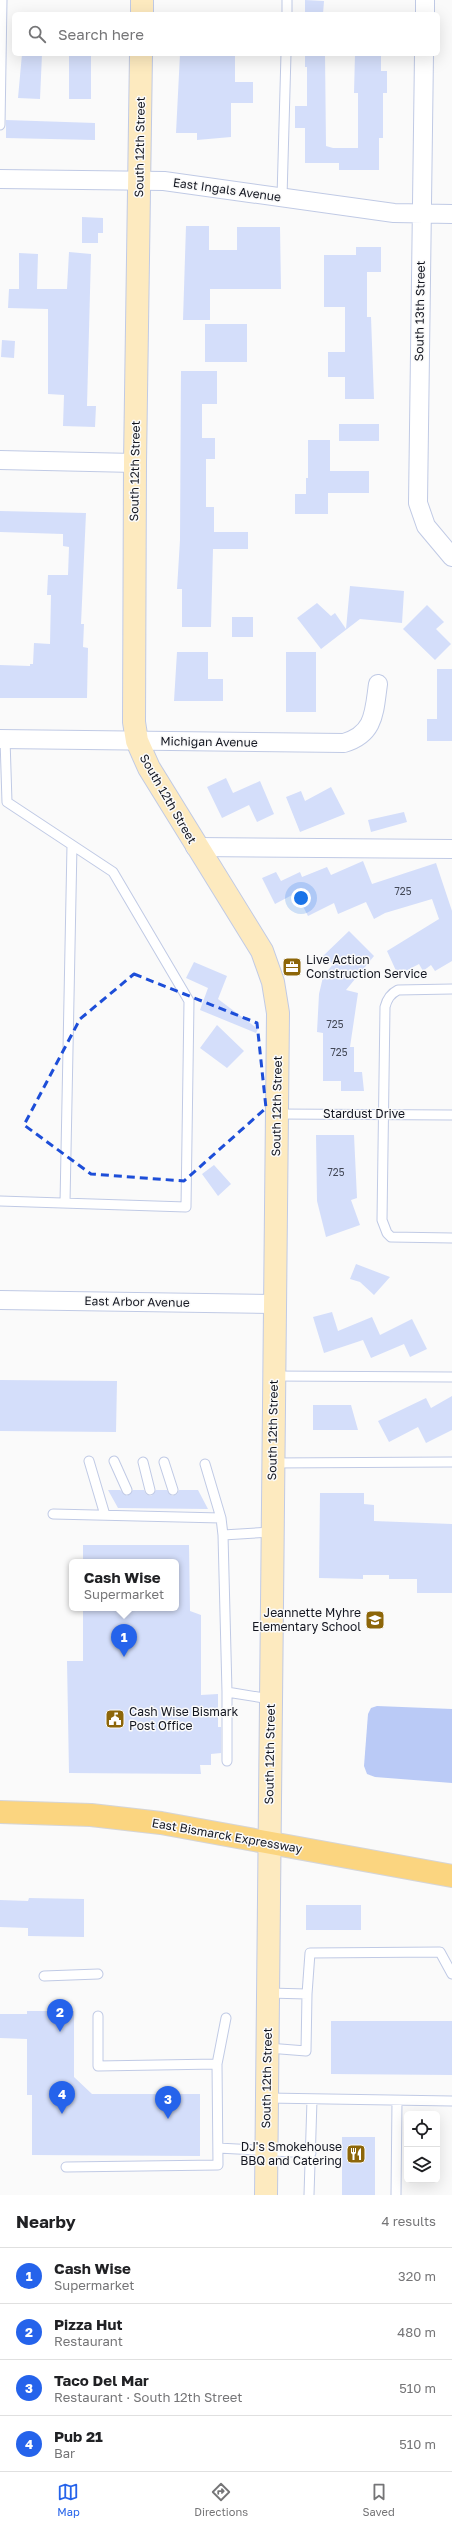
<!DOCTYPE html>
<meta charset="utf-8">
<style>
body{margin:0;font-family:"Golos Text",sans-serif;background:#f2f2f2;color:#202124}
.controls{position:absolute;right:12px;bottom:12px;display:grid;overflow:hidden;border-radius:6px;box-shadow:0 4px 16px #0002}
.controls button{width:36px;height:36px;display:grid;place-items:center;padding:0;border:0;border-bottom:1px solid #e0e0e0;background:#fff;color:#202124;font:20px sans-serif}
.you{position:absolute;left:301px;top:898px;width:14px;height:14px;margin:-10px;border:3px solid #fff;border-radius:50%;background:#1a73e8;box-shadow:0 0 0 6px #1a73e833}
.badge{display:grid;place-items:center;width:26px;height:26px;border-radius:50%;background:#2563eb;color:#fff;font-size:13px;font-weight:700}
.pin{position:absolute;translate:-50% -33px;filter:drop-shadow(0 1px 2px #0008)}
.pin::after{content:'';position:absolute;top:21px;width:14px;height:12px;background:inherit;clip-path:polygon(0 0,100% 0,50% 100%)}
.popup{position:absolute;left:69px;top:1559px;width:110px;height:52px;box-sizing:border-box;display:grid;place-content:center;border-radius:6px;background:#fff;filter:drop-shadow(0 1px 3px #0005);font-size:13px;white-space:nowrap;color:#757577}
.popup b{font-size:15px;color:#202124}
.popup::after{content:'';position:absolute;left:50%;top:100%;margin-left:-8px;border:8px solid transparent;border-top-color:#fff}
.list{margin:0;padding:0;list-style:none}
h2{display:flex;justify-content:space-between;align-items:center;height:52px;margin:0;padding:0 16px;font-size:17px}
h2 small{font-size:13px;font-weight:400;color:#757577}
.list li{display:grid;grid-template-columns:26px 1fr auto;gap:12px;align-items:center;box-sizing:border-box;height:56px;padding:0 16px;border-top:1px solid #e0e0e0}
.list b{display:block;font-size:15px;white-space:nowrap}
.list p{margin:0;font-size:13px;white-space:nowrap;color:#757577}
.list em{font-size:13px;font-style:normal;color:#757577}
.icon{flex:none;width:22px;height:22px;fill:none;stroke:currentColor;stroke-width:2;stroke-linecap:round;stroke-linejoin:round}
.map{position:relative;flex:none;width:452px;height:2195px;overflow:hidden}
.search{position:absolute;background:#fff;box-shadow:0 4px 16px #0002;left:12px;right:12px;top:12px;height:44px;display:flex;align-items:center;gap:10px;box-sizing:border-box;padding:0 14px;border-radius:6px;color:#757577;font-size:15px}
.sheet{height:276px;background:#fff}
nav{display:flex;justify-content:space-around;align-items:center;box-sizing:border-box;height:56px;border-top:1px solid #e0e0e0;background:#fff;font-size:11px;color:#757577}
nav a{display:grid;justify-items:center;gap:2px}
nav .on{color:#2563eb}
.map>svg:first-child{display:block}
.green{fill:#bacaf6}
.building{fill:#d4defa}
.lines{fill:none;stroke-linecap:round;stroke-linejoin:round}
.lane-casing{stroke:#c0cae5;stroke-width:11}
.street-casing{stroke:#c0cae5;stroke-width:20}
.secondary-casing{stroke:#c0cae5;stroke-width:24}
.primary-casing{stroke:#d5d5d7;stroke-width:24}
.lane{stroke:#fff;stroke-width:9}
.street{stroke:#fff;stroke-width:18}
.secondary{stroke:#fdeabf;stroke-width:22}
.primary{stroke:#fbd580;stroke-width:22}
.marked{fill:none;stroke:#1d4ed8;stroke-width:3;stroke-dasharray:8 5;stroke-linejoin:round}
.labels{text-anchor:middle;stroke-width:3;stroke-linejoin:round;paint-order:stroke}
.number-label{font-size:10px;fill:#434856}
.street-label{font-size:12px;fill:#131620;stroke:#fafafa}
.poi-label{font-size:12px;fill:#131620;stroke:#fafafa;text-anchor:start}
</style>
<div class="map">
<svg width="452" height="2195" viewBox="0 0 452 2195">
<rect width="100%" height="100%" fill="#fafafa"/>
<path class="green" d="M377,1706L452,1709V1783L375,1777L367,1774L364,1766L368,1714L371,1708Z"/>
<path class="building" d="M305,0L324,1L323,14H305Z
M22,54H42L40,99L18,98Z
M69,54H91V99H69Z
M180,54H235V82H253V103H231V137L197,140V133H176Z
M305,54H325L326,146L333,148H358V93H354L355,54H381V71H387V93H383V138H379V170H339V163H305V128H295V106H307V67H305Z
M6,120L95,123V140L6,138Z
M82,217L103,218V233H98V243H82Z
M186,226H209V250H237V227H280L281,289H210V320H183Z
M356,247H381V272H367V317H371L374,399H345V377H328V352H345V307H324V255H356Z
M69,252L91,254L87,406H96L95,427L63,426L64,395L48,394V309L8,308L9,289H19V253L38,254L37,289H67Z
M205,324H247V362H205Z
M2,340L15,341L14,358L1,357Z
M181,371H217V404H202V438H215V459H206V507H214V532H248V549H213L211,627H182V589H177L180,540Z
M339,424H379V441H339Z
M308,440H330V471H369V493H328V514H295V494H306V478H308Z
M0,511L86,513L81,624H84L83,647L88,648L87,698H0V665L30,666V664H33L34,643L50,644L51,595H47L48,575H68L69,547L63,546V534L0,532Z
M350,586L404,591L402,623L360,619L321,649L297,618L317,603L331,616L335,613L346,629Z
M427,605L444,622L436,629L451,644L435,660L403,629Z
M232,617H253V637H232Z
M177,652H208V679H223V701H174Z
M286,652H316V712H286Z
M437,669H452V741H427V719H437Z
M226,778L233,793L260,781L274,814L257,822L249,805L222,818L207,787Z
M331,787L345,814L300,832L286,797L301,791L305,801Z
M404,812L407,822L371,832L368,820Z
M363,861L372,884L436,863L452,911V961L435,971L431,965L423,971L419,964L398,975L387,951L439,919L432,899L385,913L374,919L366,902L338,914L334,903L308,916L296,893L275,904L262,878L276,872L281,881L300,872L302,877L327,867L331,875Z
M349,931L374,956L346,990L358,993L350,1047H354V1072H362L364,1091H341V1081H323V1033L317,1032L319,994L323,977L333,964L323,956Z
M194,962L227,976L218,999L258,1029L256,1033L200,1010L208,988L186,978Z
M217,1025L244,1051L227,1068L200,1048Z
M316,1135H354L357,1198L351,1200L360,1225L326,1237L317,1201Z
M214,1165L231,1184L218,1196L202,1174Z
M356,1264L390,1277L374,1295L360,1282L350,1279Z
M332,1312L338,1331L372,1317L380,1335L412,1319L427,1349L410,1357L404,1344L371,1358L363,1340L324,1353L313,1317Z
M0,1380L117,1381L116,1432L0,1431Z
M452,1396V1430L426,1443L418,1427L389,1442L378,1421L426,1398L431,1408Z
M313,1405H351L358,1430H313Z
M108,1490H120L127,1496L133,1490H144L146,1494L151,1496L156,1490H167L172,1496L177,1494L179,1490H198L208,1509L118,1508Z
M320,1493H364V1504L374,1505V1521L452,1524V1593H417V1579H389V1575H363V1579L319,1578Z
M83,1545H189L190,1611L201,1615V1695L218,1694V1727H221V1753L211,1754V1765H200L201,1774L69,1773L67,1661H83V1608H176V1562H83Z
M29,1898L84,1899V1937L28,1936V1928L0,1927V1900L28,1901Z
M306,1905H361V1930H306Z
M27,2011H74V2077L92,2094H200V2156L32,2155V2095H27V2039L0,2038V2014H27Z
M331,2021H452V2075L331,2074Z
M342,2137H375V2195H342Z"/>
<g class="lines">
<defs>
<path id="lane" d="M287,14V0
M0,125L2,0
M282,197L286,54
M5,739L7,802
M452,989L398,990C390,994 387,999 385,1007L382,1220L387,1233L391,1237L452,1238
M277,1114L452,1115
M0,1201L186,1207L189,1001L113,872L7,802
M65,1203L72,845
M273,1376L452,1377
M89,1461L105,1515
M114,1461L127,1490
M143,1462L150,1490
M164,1462L173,1490
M273,1463L452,1462
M53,1514L221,1518L205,1464
M221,1518L223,1535L272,1532
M223,1535L227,1692L270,1699
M227,1692V1761
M44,1976L98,1974
M268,1993L307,1994L310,1953L440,1952L452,1974
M98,2016V2066L217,2064L226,2018
M268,2048L306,2051L307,1994
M267,2098L452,2101
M218,2148L311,2153
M66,2167L218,2165L217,2064
M309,2195L312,2100
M396,2195L397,2101"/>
<path id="street" d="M425,14V0
M424,54L418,503L426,526L452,557
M0,179L164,181L394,213L452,214
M0,460L135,463
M0,739L344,743C375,734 374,712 378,684
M195,847L452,849
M0,1300L274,1304"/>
<path id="secondary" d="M142,14V0
M141,54L135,463L134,722L137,741L149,768L262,951L273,982L278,1013L266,2195"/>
<path id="primary" d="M0,1812L91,1815L161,1823L452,1876"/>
</defs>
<use href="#lane" class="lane-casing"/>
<use href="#street" class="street-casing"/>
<use href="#secondary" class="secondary-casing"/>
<use href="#primary" class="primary-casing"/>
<use href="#lane" class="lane"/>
<use href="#street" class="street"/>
<use href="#secondary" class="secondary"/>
<use href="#primary" class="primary"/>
</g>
<path class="marked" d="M134,974L257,1023L266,1108L184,1181L91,1174L24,1125L80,1019Z"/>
<defs>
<symbol id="office-square" viewBox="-11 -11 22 22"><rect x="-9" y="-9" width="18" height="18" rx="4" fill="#8d6609" stroke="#fafafa"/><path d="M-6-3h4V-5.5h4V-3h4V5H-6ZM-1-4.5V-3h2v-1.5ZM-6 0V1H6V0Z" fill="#fff"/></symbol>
<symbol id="school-square" viewBox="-11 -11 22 22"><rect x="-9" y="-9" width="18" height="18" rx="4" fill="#8d6609" stroke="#fafafa"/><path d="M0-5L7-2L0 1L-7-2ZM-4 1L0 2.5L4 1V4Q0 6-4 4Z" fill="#fff"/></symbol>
<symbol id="civic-square" viewBox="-11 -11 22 22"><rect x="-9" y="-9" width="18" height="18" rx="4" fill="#8d6609" stroke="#fafafa"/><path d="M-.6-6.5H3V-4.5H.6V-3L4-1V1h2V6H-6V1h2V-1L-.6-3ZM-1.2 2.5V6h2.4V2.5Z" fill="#fff"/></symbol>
<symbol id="restaurant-square" viewBox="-11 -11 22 22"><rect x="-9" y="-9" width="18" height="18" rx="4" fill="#8d6609" stroke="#fafafa"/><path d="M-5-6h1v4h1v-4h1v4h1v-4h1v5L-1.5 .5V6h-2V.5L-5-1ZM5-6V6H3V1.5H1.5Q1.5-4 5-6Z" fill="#fff"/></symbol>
</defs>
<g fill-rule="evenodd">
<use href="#office-square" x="281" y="956" width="22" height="22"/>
<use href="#school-square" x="364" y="1609" width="22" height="22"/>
<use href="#civic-square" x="104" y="1708" width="22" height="22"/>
<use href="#restaurant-square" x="345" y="2143" width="22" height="22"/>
</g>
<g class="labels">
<g class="number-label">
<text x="403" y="895">725</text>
<text x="335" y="1028">725</text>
<text x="339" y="1056">725</text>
<text x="336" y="1176">725</text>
</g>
<g class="street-label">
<text transform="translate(140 147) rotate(-89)" y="4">South 12th Street</text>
<text transform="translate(227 190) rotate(8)" y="4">East Ingals Avenue</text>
<text transform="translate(420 311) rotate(-89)" y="4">South 13th Street</text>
<text transform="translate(135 471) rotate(-89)" y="4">South 12th Street</text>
<text transform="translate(209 742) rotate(1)" y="4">Michigan Avenue</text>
<text transform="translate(168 799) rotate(60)" y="4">South 12th Street</text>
<text transform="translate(277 1106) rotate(-89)" y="4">South 12th Street</text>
<text x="364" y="1118">Stardust Drive</text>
<text transform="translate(137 1302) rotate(1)" y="4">East Arbor Avenue</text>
<text transform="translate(273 1430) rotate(-89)" y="4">South 12th Street</text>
<text transform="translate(270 1754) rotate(-89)" y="4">South 12th Street</text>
<text transform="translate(227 1836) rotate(10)" y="4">East Bismarck Expressway</text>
<text transform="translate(267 2078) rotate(-89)" y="4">South 12th Street</text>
</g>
<g class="poi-label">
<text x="306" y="964">Live Action<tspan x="306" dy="14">Construction Service</tspan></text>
<text x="361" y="1617" text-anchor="end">Jeannette Myhre<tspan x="361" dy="14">Elementary School</tspan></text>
<text x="129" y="1716">Cash Wise Bismark<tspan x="129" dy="14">Post Office</tspan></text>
<text x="342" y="2151" text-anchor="end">DJ's Smokehouse<tspan x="342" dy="14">BBQ and Catering</tspan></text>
</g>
</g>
</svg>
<div class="controls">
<button><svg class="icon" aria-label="locate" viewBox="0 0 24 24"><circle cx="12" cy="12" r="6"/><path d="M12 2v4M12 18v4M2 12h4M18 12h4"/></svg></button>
<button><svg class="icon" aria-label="layers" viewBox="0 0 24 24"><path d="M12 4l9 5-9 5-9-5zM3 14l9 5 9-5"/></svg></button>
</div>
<div class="you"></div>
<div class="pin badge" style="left:124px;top:1657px">1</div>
<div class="popup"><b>Cash Wise</b>Supermarket</div>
<div class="pin badge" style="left:60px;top:2032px">2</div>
<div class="pin badge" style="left:168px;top:2119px">3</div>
<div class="pin badge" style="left:62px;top:2114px">4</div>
<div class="search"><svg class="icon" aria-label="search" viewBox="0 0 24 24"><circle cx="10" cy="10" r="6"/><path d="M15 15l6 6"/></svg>Search here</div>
</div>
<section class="sheet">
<h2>Nearby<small>4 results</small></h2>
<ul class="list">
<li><span class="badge">1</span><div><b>Cash Wise</b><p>Supermarket</p></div><em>320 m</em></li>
<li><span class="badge">2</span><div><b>Pizza Hut</b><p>Restaurant</p></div><em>480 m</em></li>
<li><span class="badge">3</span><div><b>Taco Del Mar</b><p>Restaurant · South 12th Street</p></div><em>510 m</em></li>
<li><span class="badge">4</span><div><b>Pub 21</b><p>Bar</p></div><em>510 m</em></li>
</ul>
</section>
<nav>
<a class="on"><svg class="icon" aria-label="map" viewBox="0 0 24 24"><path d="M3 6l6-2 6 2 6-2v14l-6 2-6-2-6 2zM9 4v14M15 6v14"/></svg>Map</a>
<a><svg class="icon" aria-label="directions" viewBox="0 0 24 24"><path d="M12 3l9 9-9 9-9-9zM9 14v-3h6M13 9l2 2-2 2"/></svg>Directions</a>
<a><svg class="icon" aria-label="saved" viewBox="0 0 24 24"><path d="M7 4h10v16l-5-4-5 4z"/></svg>Saved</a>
</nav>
